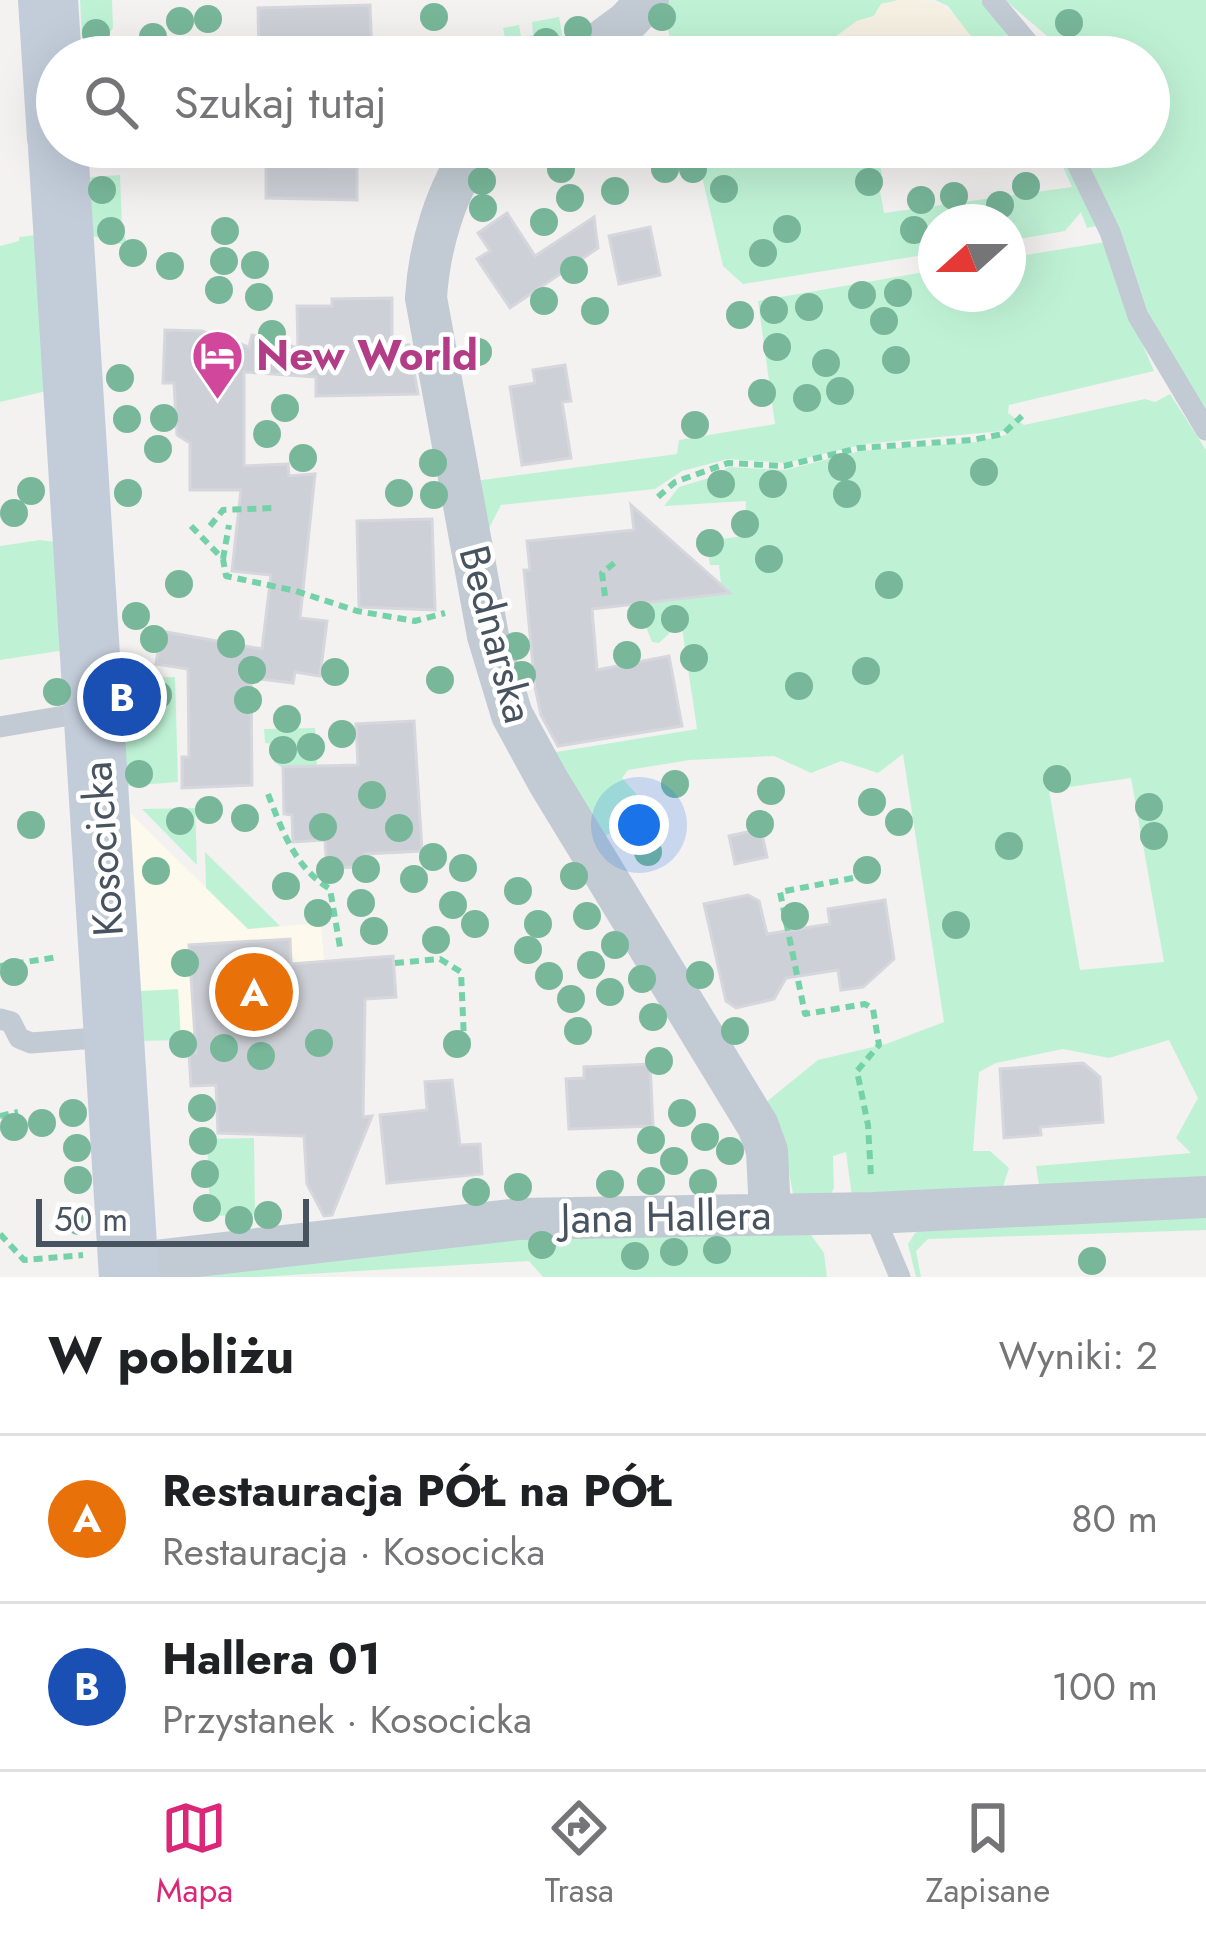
<!DOCTYPE html>
<html lang="pl">
<meta charset="utf-8">
<style>
body{margin:0;font-family:Jost,sans-serif;background:#f2f2f2;color:#202124}
.compass{position:absolute;left:918px;top:204px;width:108px;height:108px;border-radius:50%;background:#fff;box-shadow:0 12px 48px #0002;rotate:249deg}
.scale{position:absolute;left:36px;bottom:30px;width:273px;box-sizing:border-box;padding-left:12px;border:6px solid #485360;border-top:0;font-size:33px;line-height:42px;white-space:nowrap;color:#485360;-webkit-text-stroke:9px #fff;paint-order:stroke}
.you{position:absolute;left:639px;top:825px;width:42px;height:42px;margin:-30px;border:9px solid #fff;border-radius:50%;background:#1a73e8;box-shadow:0 0 0 18px #1a73e833}
.badge{display:grid;place-items:center;width:78px;height:78px;border-radius:50%;background:#db2777;color:#fff;font-size:39px;font-weight:700}
.pin{position:absolute;translate:-50% -50%;border:6px solid #fff;box-shadow:0 3px 12px #0006}
.list{margin:0;padding:0;list-style:none}
h2{display:flex;justify-content:space-between;align-items:center;height:156px;margin:0;padding:0 48px;font-size:51px}
h2 small{font-size:39px;font-weight:400;color:#757577}
.list li{display:grid;grid-template-columns:78px 1fr auto;gap:36px;align-items:center;box-sizing:border-box;height:168px;padding:0 48px;border-top:3px solid #e0e0e0}
.list b{display:block;font-size:45px;white-space:nowrap}
.list p{margin:0;font-size:39px;white-space:nowrap;color:#757577}
.list em{font-size:39px;font-style:normal;color:#757577}
.icon{flex:none;width:66px;height:66px;fill:none;stroke:currentColor;stroke-width:2;stroke-linecap:round;stroke-linejoin:round}
.map{position:relative;flex:none;width:1206px;height:1277px;overflow:hidden}
.search{position:absolute;background:#fff;box-shadow:0 12px 48px #0002;left:36px;right:36px;top:36px;height:132px;display:flex;align-items:center;gap:30px;box-sizing:border-box;padding:0 42px;border-radius:66px;color:#757577;font-size:45px}
.sheet{height:492px;background:#fff}
nav{display:flex;justify-content:space-around;align-items:center;box-sizing:border-box;height:168px;border-top:3px solid #e0e0e0;background:#fff;font-size:33px;color:#757577}
nav a{display:grid;justify-items:center;gap:6px}
nav .on{color:#db2777}
.map>svg:first-child{display:block}
.commercial{fill:#fdf9ec}
.green{fill:#bff2d5;fill-rule:evenodd}
.sand{fill:#f5f0e2}
.building{fill:#cdd0d6;stroke:#d5d7dd;stroke-width:3}
.lines{fill:none;stroke-linecap:round;stroke-linejoin:round}
.path{stroke:#75d2a8;stroke-width:6;stroke-dasharray:9 6;stroke-linecap:butt}
.lane{stroke:#c2cbd3;stroke-width:21}
.street{stroke:#c2cbd3;stroke-width:42}
.secondary{stroke:#c3cdda;stroke-width:60}
.tree{fill:#78b79a}
.labels{text-anchor:middle;stroke-width:9;stroke-linejoin:round;paint-order:stroke}
.hotel-label{font-size:42px;font-weight:bold;fill:#b23c85;stroke:#fff;text-anchor:start}
.street-label{font-size:42px;fill:#485360;stroke:#fff}
</style>
<div class="map">
<svg width="1206" height="1277" viewBox="0 0 1206 1277">
<rect width="100%" height="100%" fill="#f4f1f1"/>
<path class="commercial" d="M129,812L248,929L321,923L330,1032L142,1041Z"/>
<path class="green" d="M80,0H112L113,28L97,50L98,57H83Z
M667,0H899L881,4L874,16L857,21L835,37L833,50L840,57H674L663,6Z
M935,0H980L1008,24L1010,35L990,38L991,49L945,57H889L974,41L948,6Z
M1005,0H1206V417L1148,312L1121,233L1080,147H1149V57H1061L1060,47Z
M559,17L564,45L550,57H509L503,28L519,25L521,37L533,35L532,22Z
M695,147H875L882,174L877,175L884,213L1072,187L1054,147H1061L1096,226L1087,228L1081,212L1065,231L1008,241V222H936V253L743,284L723,266Z
M120,175L122,229L128,246L93,236L90,177Z
M44,234L55,389L0,402V246L19,241V237Z
M1105,242L1129,313L1154,371L1009,405L1008,413L1024,425L1145,399L1155,402L1170,394L1206,450V1187L1039,1185L1036,1166L1191,1153L1176,1138L1198,1098L1169,1040L1109,1058L1063,1049L996,1063L979,1072L973,1151H990L1009,1168L1003,1187L852,1197L846,1152L833,1156L834,1188L830,1196L793,1194L788,1166L765,1103L818,1060L886,1044L944,1022L903,754L878,773L841,761L811,773L774,756L690,760L628,770L622,778L639,797L631,821L605,836L550,753L697,729L682,628H675L659,643L652,642L637,605L722,594L719,565H710L706,541L745,536L746,501L664,506L679,487L712,477L729,467L785,470L860,451L976,442L1009,434L1003,431L865,444L786,463L728,459L682,471L655,489L501,505L487,532L475,481L677,454L679,440L775,424L758,301L936,270V294H1008V258ZM1131,778L1164,962L1080,970L1049,790Z
M40,540L64,543L72,649L0,660V546Z
M175,677L178,782L127,786L120,678Z
M315,728L317,766L281,767L274,762L273,744L265,743L264,729Z
M195,808L197,865L142,809Z
M205,852L280,926L248,929L206,888Z
M178,989L181,1040L142,1041L140,991Z
M254,1138L255,1215L210,1216L207,1139Z
M1206,1217V1230L928,1239L916,1251L921,1277H916L908,1244L915,1233L927,1226Z
M806,1228L824,1253L827,1277H543L529,1261L257,1277H187L525,1234Z"/>
<path class="sand" d="M899,0C945,0 947,5 975,41L889,57H840L833,50L835,37L857,21L874,16L881,4Z"/>
<path class="building" d="M370,5L372,57H259L258,8Z
M334,150L335,167H357V200L266,198V151Z
M507,213L535,256L594,217L598,248L510,308L477,259L490,251L478,233Z
M650,227L660,275L619,284L609,236Z
M392,298V347L409,345L418,394L316,396V377L244,372V466L288,464L289,476L315,474L300,618L327,621L320,676L295,672L293,683L251,678L252,785L182,788V757H189L188,669L156,664L161,631L262,649L271,575L232,571L241,490H190V443L177,435L174,383H163L165,330L202,331L249,347L252,335L298,348L297,306H332V299Z
M565,365L571,401L562,402L571,458L522,465L510,387L535,383L533,370Z
M631,505L730,593L592,609L597,670L669,656L682,726L558,746L541,715L535,687L524,570H530L527,541L634,530Z
M432,519L435,610L359,607L357,521Z
M414,721L422,851L365,854L366,866L327,869L325,840L293,842L292,815L284,814L283,767L358,765L356,724Z
M761,829L767,857L735,864L729,836Z
M748,895L759,901L767,934L830,924L828,909L885,900L894,959L863,987L841,990L838,970L786,978L774,999L736,1008L726,1001L704,904Z
M290,939L291,964L393,956L396,997L365,999L363,1117L372,1116L332,1215L324,1216L307,1184L304,1136L218,1133L216,1085L191,1086L189,1053H196L189,945Z
M1083,1063L1100,1077L1103,1122L1040,1127L1041,1135L1004,1138L1000,1069Z
M650,1064L653,1126L569,1129L566,1079L584,1078V1067Z
M452,1080L460,1145L480,1144L482,1174L387,1183L380,1115L427,1110L425,1082Z"/>
<g class="lines">
<path class="path" d="M658,497L675,482L728,463L784,466L859,448L972,440L1003,434L1022,416
M191,526L223,559L226,576L296,591L357,611L415,621L445,613
M210,526L223,510L272,508
M223,559L229,525
M605,596L602,573L618,560
M268,794C282,830 295,868 330,889L340,947
M853,878L780,892L805,1014L865,1004L873,1009L879,1045L857,1071L868,1125L871,1177
M395,963L440,959L461,972L464,1040L473,1042
M0,966L58,957
M0,1116L18,1112
M0,1234L24,1260L83,1255"/>
<path class="lane" d="M992,0L1040,57
M1069,147L1110,232L1138,316L1206,430
M0,727L88,712
M0,1019L11,1022L19,1038L31,1043L109,1037
M873,1213L900,1277"/>
<path class="street" d="M580,57L626,23L648,0
M477,147C446,188 429,247 426,298L488,636L512,715L548,781L758,1126L767,1151L770,1213
M128,1264L519,1219L873,1213L1206,1197"/>
<path class="secondary" d="M48,0L57,138
M58,147L129,1277"/>
</g>
<g class="tree">
<circle cx="434" cy="17" r="14"/>
<circle cx="662" cy="17" r="14"/>
<circle cx="208" cy="19" r="14"/>
<circle cx="180" cy="21" r="14"/>
<circle cx="1069" cy="23" r="14"/>
<circle cx="578" cy="30" r="14"/>
<circle cx="96" cy="33" r="14"/>
<circle cx="153" cy="37" r="14"/>
<circle cx="546" cy="42" r="14"/>
<circle cx="561" cy="169" r="14"/>
<circle cx="665" cy="169" r="14"/>
<circle cx="693" cy="169" r="14"/>
<circle cx="482" cy="181" r="14"/>
<circle cx="869" cy="182" r="14"/>
<circle cx="1026" cy="186" r="14"/>
<circle cx="724" cy="189" r="14"/>
<circle cx="102" cy="190" r="14"/>
<circle cx="615" cy="191" r="14"/>
<circle cx="954" cy="196" r="14"/>
<circle cx="570" cy="198" r="14"/>
<circle cx="921" cy="200" r="14"/>
<circle cx="1000" cy="205" r="14"/>
<circle cx="483" cy="208" r="14"/>
<circle cx="544" cy="222" r="14"/>
<circle cx="787" cy="229" r="14"/>
<circle cx="914" cy="230" r="14"/>
<circle cx="111" cy="231" r="14"/>
<circle cx="225" cy="231" r="14"/>
<circle cx="133" cy="253" r="14"/>
<circle cx="763" cy="253" r="14"/>
<circle cx="224" cy="261" r="14"/>
<circle cx="255" cy="265" r="14"/>
<circle cx="170" cy="266" r="14"/>
<circle cx="574" cy="270" r="14"/>
<circle cx="219" cy="290" r="14"/>
<circle cx="898" cy="293" r="14"/>
<circle cx="862" cy="295" r="14"/>
<circle cx="259" cy="297" r="14"/>
<circle cx="544" cy="301" r="14"/>
<circle cx="809" cy="307" r="14"/>
<circle cx="774" cy="310" r="14"/>
<circle cx="595" cy="311" r="14"/>
<circle cx="740" cy="315" r="14"/>
<circle cx="884" cy="321" r="14"/>
<circle cx="272" cy="334" r="14"/>
<circle cx="777" cy="347" r="14"/>
<circle cx="478" cy="352" r="14"/>
<circle cx="896" cy="360" r="14"/>
<circle cx="826" cy="363" r="14"/>
<circle cx="120" cy="378" r="14"/>
<circle cx="840" cy="391" r="14"/>
<circle cx="762" cy="393" r="14"/>
<circle cx="807" cy="398" r="14"/>
<circle cx="285" cy="408" r="14"/>
<circle cx="164" cy="418" r="14"/>
<circle cx="127" cy="419" r="14"/>
<circle cx="695" cy="425" r="14"/>
<circle cx="267" cy="434" r="14"/>
<circle cx="158" cy="449" r="14"/>
<circle cx="303" cy="458" r="14"/>
<circle cx="433" cy="463" r="14"/>
<circle cx="842" cy="467" r="14"/>
<circle cx="984" cy="472" r="14"/>
<circle cx="721" cy="484" r="14"/>
<circle cx="773" cy="484" r="14"/>
<circle cx="31" cy="491" r="14"/>
<circle cx="128" cy="493" r="14"/>
<circle cx="399" cy="493" r="14"/>
<circle cx="847" cy="494" r="14"/>
<circle cx="434" cy="495" r="14"/>
<circle cx="14" cy="513" r="14"/>
<circle cx="745" cy="524" r="14"/>
<circle cx="710" cy="543" r="14"/>
<circle cx="769" cy="559" r="14"/>
<circle cx="179" cy="584" r="14"/>
<circle cx="889" cy="585" r="14"/>
<circle cx="641" cy="615" r="14"/>
<circle cx="136" cy="616" r="14"/>
<circle cx="675" cy="619" r="14"/>
<circle cx="154" cy="639" r="14"/>
<circle cx="231" cy="644" r="14"/>
<circle cx="516" cy="646" r="14"/>
<circle cx="627" cy="655" r="14"/>
<circle cx="694" cy="658" r="14"/>
<circle cx="252" cy="670" r="14"/>
<circle cx="866" cy="671" r="14"/>
<circle cx="335" cy="672" r="14"/>
<circle cx="522" cy="675" r="14"/>
<circle cx="440" cy="680" r="14"/>
<circle cx="799" cy="686" r="14"/>
<circle cx="57" cy="692" r="14"/>
<circle cx="158" cy="695" r="14"/>
<circle cx="248" cy="700" r="14"/>
<circle cx="287" cy="719" r="14"/>
<circle cx="342" cy="734" r="14"/>
<circle cx="311" cy="747" r="14"/>
<circle cx="283" cy="750" r="14"/>
<circle cx="139" cy="774" r="14"/>
<circle cx="1057" cy="779" r="14"/>
<circle cx="675" cy="784" r="14"/>
<circle cx="771" cy="791" r="14"/>
<circle cx="372" cy="795" r="14"/>
<circle cx="872" cy="802" r="14"/>
<circle cx="1149" cy="807" r="14"/>
<circle cx="209" cy="810" r="14"/>
<circle cx="245" cy="818" r="14"/>
<circle cx="180" cy="821" r="14"/>
<circle cx="899" cy="822" r="14"/>
<circle cx="760" cy="824" r="14"/>
<circle cx="31" cy="825" r="14"/>
<circle cx="323" cy="827" r="14"/>
<circle cx="399" cy="828" r="14"/>
<circle cx="1154" cy="836" r="14"/>
<circle cx="1009" cy="846" r="14"/>
<circle cx="648" cy="852" r="14"/>
<circle cx="433" cy="857" r="14"/>
<circle cx="463" cy="868" r="14"/>
<circle cx="366" cy="869" r="14"/>
<circle cx="330" cy="870" r="14"/>
<circle cx="867" cy="870" r="14"/>
<circle cx="156" cy="871" r="14"/>
<circle cx="574" cy="876" r="14"/>
<circle cx="414" cy="879" r="14"/>
<circle cx="286" cy="886" r="14"/>
<circle cx="518" cy="891" r="14"/>
<circle cx="361" cy="903" r="14"/>
<circle cx="453" cy="905" r="14"/>
<circle cx="318" cy="913" r="14"/>
<circle cx="587" cy="916" r="14"/>
<circle cx="795" cy="916" r="14"/>
<circle cx="475" cy="924" r="14"/>
<circle cx="538" cy="924" r="14"/>
<circle cx="956" cy="925" r="14"/>
<circle cx="374" cy="931" r="14"/>
<circle cx="436" cy="940" r="14"/>
<circle cx="615" cy="945" r="14"/>
<circle cx="528" cy="950" r="14"/>
<circle cx="185" cy="963" r="14"/>
<circle cx="591" cy="965" r="14"/>
<circle cx="14" cy="972" r="14"/>
<circle cx="700" cy="975" r="14"/>
<circle cx="549" cy="976" r="14"/>
<circle cx="642" cy="979" r="14"/>
<circle cx="610" cy="992" r="14"/>
<circle cx="571" cy="999" r="14"/>
<circle cx="653" cy="1017" r="14"/>
<circle cx="578" cy="1031" r="14"/>
<circle cx="735" cy="1031" r="14"/>
<circle cx="319" cy="1043" r="14"/>
<circle cx="183" cy="1044" r="14"/>
<circle cx="457" cy="1044" r="14"/>
<circle cx="224" cy="1048" r="14"/>
<circle cx="261" cy="1056" r="14"/>
<circle cx="659" cy="1061" r="14"/>
<circle cx="202" cy="1108" r="14"/>
<circle cx="73" cy="1113" r="14"/>
<circle cx="682" cy="1113" r="14"/>
<circle cx="42" cy="1123" r="14"/>
<circle cx="14" cy="1127" r="14"/>
<circle cx="705" cy="1137" r="14"/>
<circle cx="651" cy="1140" r="14"/>
<circle cx="203" cy="1141" r="14"/>
<circle cx="77" cy="1148" r="14"/>
<circle cx="730" cy="1151" r="14"/>
<circle cx="674" cy="1161" r="14"/>
<circle cx="205" cy="1174" r="14"/>
<circle cx="78" cy="1180" r="14"/>
<circle cx="651" cy="1181" r="14"/>
<circle cx="703" cy="1183" r="14"/>
<circle cx="610" cy="1184" r="14"/>
<circle cx="518" cy="1187" r="14"/>
<circle cx="476" cy="1192" r="14"/>
<circle cx="207" cy="1208" r="14"/>
<circle cx="268" cy="1215" r="14"/>
<circle cx="239" cy="1220" r="14"/>
<circle cx="79" cy="1221" r="14"/>
<circle cx="542" cy="1245" r="14"/>
<circle cx="717" cy="1250" r="14"/>
<circle cx="674" cy="1252" r="14"/>
<circle cx="635" cy="1256" r="14"/>
<circle cx="1092" cy="1261" r="14"/>
</g>
<defs>
<symbol id="hotel-pin" viewBox="-11 -11 22 30"><path d="M0 17L-7.5 6A9.5 9.5 0 1 1 7.5 6Z" fill="#d1479c" stroke="#fff"/><path d="M-6-4.5h1.5V1H6V5H4.5V3h-9V5H-6ZM-4 0a1.8 1.8 0 1 1 3.6 0ZM.5 0V-2.5h3Q6-2.5 6 0Z" fill="#fff"/></symbol>
</defs>
<g fill-rule="evenodd">
<use href="#hotel-pin" x="188" y="326" width="59" height="81"/>
</g>
<g class="labels">
<g class="hotel-label">
<text x="256" y="370">New World</text>
</g>
<g class="street-label">
<text transform="translate(497 634) rotate(75)" y="15">Bednarska</text>
<text transform="translate(102 849) rotate(-94)" y="15">Kosocicka</text>
<text transform="translate(666 1216) rotate(-1)" y="15">Jana Hallera</text>
</g>
</g>
</svg>
<svg class="compass" viewBox="-18 -18 36 36"><path d="M0-13l5 13h-10z" fill="#e53935"/><path d="M0 13l5-13h-10z" fill="#757577"/></svg>
<div class="scale">50 m</div>
<div class="you"></div>
<div class="pin badge" style="left:254px;top:992px;background:#e8710a">A</div>
<div class="pin badge" style="left:122px;top:697px;background:#1a4fb4">B</div>
<div class="search"><svg class="icon" aria-label="search" viewBox="0 0 24 24"><circle cx="10" cy="10" r="6"/><path d="M15 15l6 6"/></svg>Szukaj tutaj</div>
</div>
<section class="sheet">
<h2>W pobliżu<small>Wyniki: 2</small></h2>
<ul class="list">
<li><span class="badge" style="background:#e8710a">A</span><div><b>Restauracja PÓŁ na PÓŁ</b><p>Restauracja · Kosocicka</p></div><em>80 m</em></li>
<li><span class="badge" style="background:#1a4fb4">B</span><div><b>Hallera 01</b><p>Przystanek · Kosocicka</p></div><em>100 m</em></li>
</ul>
</section>
<nav>
<a class="on"><svg class="icon" aria-label="map" viewBox="0 0 24 24"><path d="M3 6l6-2 6 2 6-2v14l-6 2-6-2-6 2zM9 4v14M15 6v14"/></svg>Mapa</a>
<a><svg class="icon" aria-label="directions" viewBox="0 0 24 24"><path d="M12 3l9 9-9 9-9-9zM9 14v-3h6M13 9l2 2-2 2"/></svg>Trasa</a>
<a><svg class="icon" aria-label="saved" viewBox="0 0 24 24"><path d="M7 4h10v16l-5-4-5 4z"/></svg>Zapisane</a>
</nav>
